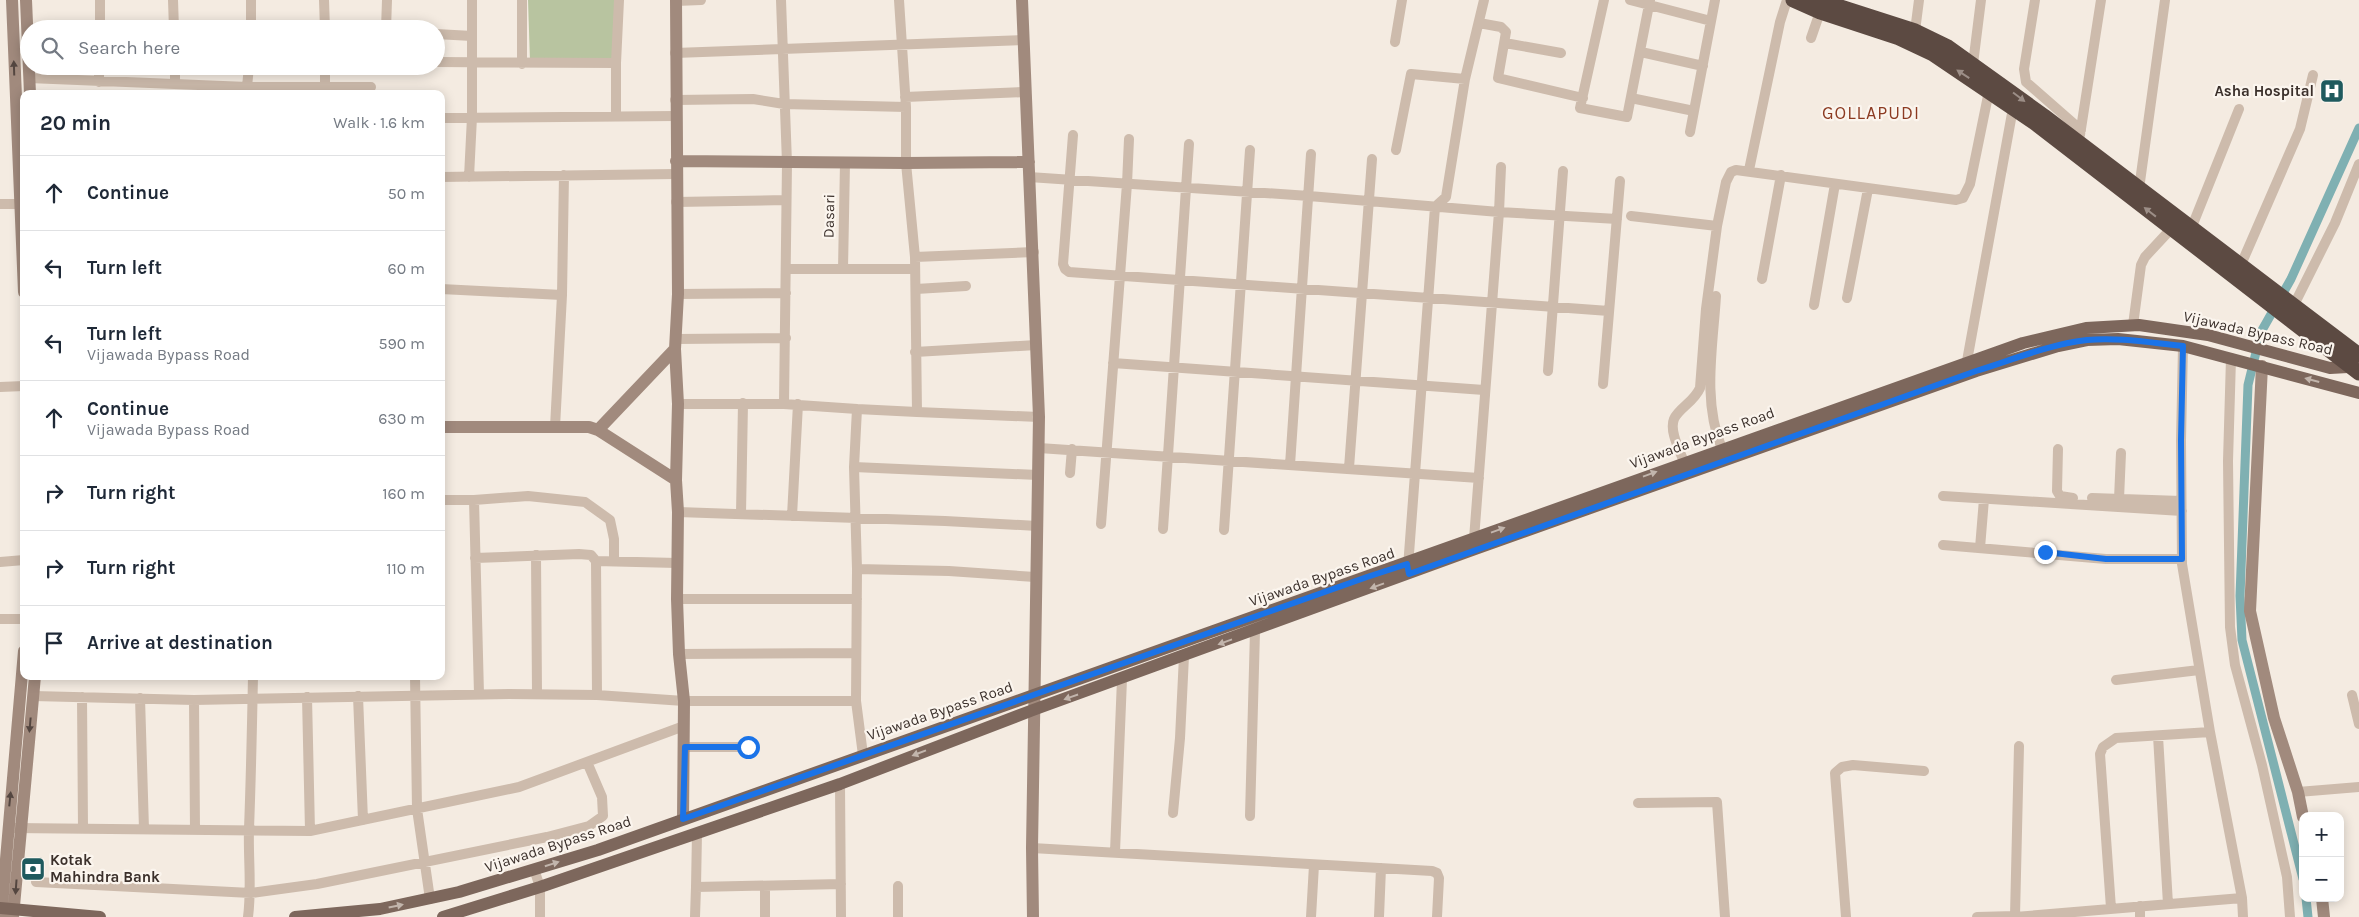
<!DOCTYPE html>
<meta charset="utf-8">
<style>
body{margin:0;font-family:Karla,sans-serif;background:#f6f6f7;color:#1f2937}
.controls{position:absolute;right:15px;bottom:15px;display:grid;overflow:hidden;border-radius:10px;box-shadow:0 2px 12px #0003}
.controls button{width:45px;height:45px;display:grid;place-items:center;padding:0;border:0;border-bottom:1px solid #e0e1e3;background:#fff;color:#1f2937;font:25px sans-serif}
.stop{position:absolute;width:15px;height:15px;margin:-11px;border:4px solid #1a73e8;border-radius:50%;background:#fff}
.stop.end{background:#1a73e8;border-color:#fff;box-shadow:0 1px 5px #0008}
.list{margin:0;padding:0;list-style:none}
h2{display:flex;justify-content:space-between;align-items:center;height:65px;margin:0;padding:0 20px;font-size:21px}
h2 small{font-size:16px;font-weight:400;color:#747a83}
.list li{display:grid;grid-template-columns:32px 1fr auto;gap:15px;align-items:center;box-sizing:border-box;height:75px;padding:0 20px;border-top:1px solid #e0e1e3}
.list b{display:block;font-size:19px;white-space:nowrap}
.list p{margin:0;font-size:16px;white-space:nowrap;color:#747a83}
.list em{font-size:16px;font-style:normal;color:#747a83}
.icon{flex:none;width:28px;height:28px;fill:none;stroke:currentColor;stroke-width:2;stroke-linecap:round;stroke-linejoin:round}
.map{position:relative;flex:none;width:2359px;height:917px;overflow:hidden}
.search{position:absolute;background:#fff;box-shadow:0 2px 12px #0003;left:20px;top:20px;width:425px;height:55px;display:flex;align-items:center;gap:12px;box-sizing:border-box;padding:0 18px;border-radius:28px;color:#747a83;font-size:19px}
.panel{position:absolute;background:#fff;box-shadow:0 2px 12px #0003;left:20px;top:90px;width:425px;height:590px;border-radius:10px}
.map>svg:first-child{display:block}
.green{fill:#b8c4a0}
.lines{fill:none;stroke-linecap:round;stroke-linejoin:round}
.canal{stroke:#7fb0b2;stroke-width:9}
.street{stroke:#cdbbac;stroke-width:10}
.secondary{stroke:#a18a7d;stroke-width:12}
.primary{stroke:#7d675c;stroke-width:12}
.highway{stroke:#5c4a42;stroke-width:15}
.oneway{fill:#544640}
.oneway2{fill:#9c8e87}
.oneway3{fill:#c2b5ac}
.route{stroke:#1a73e8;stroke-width:6}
.labels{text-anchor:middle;stroke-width:4.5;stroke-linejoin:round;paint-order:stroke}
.poi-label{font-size:15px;font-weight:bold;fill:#3b302b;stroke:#fbf5ee;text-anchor:end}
.street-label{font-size:15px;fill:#3b302b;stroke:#fbf5ee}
.quarter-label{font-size:18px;letter-spacing:1px;fill:#8c3b22;stroke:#fbf5ee}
</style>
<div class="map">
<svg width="2359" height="917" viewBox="0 0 2359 917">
<rect width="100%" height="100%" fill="#f4ebe1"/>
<path class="green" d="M528,0H615L612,61H530Z"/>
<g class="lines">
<path class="canal" d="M2303,879L2242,640L2240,596L2248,385L2261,332L2291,279L2359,128
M2306,898L2308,917"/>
<path class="street" d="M173,0L174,29
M251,0V29
M324,0L325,29
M781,0L787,163L784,404
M1604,0L1580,108L1627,117L1650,0
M1630,0L1711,21
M2035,0L2024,69L2026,82L2081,130
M676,1L701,0
M1479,23L1501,27L1506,32L1498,78L1583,98
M174,26L270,29
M100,29V0
M386,29L387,0
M1915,31L1919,0
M436,34L472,36
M1811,38L1820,12
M1395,42L1402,0
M1505,43L1561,53
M1641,52L1703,66
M675,53L1023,40
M436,62L616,63
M522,64V0
M1973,64L1981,0
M175,66V83
M29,78L247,87L249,66
M99,82V66
M247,93V87H371
M325,94V66
M905,97L1025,92
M1631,98L1694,111
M675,100L753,99L784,104L906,107
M616,115V63L619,0
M441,118L675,116
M1690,132L1715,0
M1073,135L1063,264L1065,269L1069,272L1609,311
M2080,135L2101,0
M1396,150L1411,74L1465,79
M1501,167L1499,212L1617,219
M1749,170L1780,22L1787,0
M441,177L676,174
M469,177L472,117V0
M1029,177L1309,196L1499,212L1474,539
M2139,189L2165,0
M676,202L786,200
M0,204H19
M1631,216L1717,226L1726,182L1731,172L1736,170L1956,200L1963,198L1970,184L1989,91
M2191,229L2239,109
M915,257L1034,252
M2240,267L2300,129L2313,75
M786,269H915
M843,269L845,163
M1762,279L1781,175
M441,289L562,295
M916,289L966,286
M678,294L786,293
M1716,296C1713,346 1702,401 1722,449
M1847,298L1868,189
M1814,305L1835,184
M2293,307L2335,223L2359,164
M2133,325L2141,265L2145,257L2171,229
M676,339L786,338
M915,352L1036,345
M2231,358L2228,461L2230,627L2235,665L2262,765L2287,877L2290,917
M1967,361L2013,108
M1113,363L1484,390
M1548,371L1563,171
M1603,384L1620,181
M0,387L24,386
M678,404H784L857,409L854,467L857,569L856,701L863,755
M857,409L917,412L915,257L906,163V107L899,0
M917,412L1039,417
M555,427L562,295L564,175
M1039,448L1479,478
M2058,449L2057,491L2060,496L2073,498
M1684,462C1680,451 1669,431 1674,419C1679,408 1694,402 1700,388L1706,309L1717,226
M1290,465L1311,154
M854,467L1038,475
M1349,468L1372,159
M1070,473L1072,449
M1943,496L2182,511
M2092,498L2181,501
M2119,499L2121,453
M441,500H474L528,496L585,502L610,520L614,539V561
M474,500L479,694
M678,512L945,521L1037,526
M741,514L743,403
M792,516L798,404
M1101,524L1127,184L1129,139
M1163,529L1189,144
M1224,530L1250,150
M1943,545L2106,559H2182
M1980,548L1984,499
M536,555L537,694
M475,558L579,554L591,555L596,561
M0,562L24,560
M1408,567L1435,207L1446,197L1465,79L1484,0
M857,569L949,571L1035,577
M677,599H857
M0,619H24
M679,654L855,653
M415,676L417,809L430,899
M2116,680L2199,670
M597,695L596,561L677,563
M2352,695L2359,724
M33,696L194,700L509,694L597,695L684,701H856
M358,696L363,820
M82,697L83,828
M307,697L310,831
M140,698L144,829
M194,700L195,830
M2158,736L2168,904
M685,747H748
M840,784L841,917
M2298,792L2359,787
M1638,803L1717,802L1725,917
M1173,813L1180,738L1184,656
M1250,816L1255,631
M13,828L310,831L519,787L684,726
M697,833L696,887L841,884
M1032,848L1432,871L1437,873L1439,878L1437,917
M1115,852L1122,679
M534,869L540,887V917
M36,882L251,893L317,884L547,837L589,826L603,816L602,797L587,762
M898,886V917
M2242,898L2243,917
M2140,906V917
M2111,908L2100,754L2103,747L2116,738L2210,732
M248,917C252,887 248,859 249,829C251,778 252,727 253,676
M695,917L696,887
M765,917V886
M1311,917L1314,865
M1379,917L1381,868
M1846,917L1835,773L1842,767L1853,765L1924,771
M1977,917L2015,916L2019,746
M2015,917L2242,898L2210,732L2182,564L2181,440L2183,346"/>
<path class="secondary" d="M12,0L24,292
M26,0L30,94
M676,0L678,294L675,349L678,404L676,480L678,512L677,599L679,654L684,701L683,819
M1022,0L1039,417L1032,848L1033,917
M676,161L906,163L1029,162
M2262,366L2250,611L2274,718L2298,792L2303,817
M441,427H589L598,430L676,480
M598,430L675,349
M2322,898L2324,917
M1,917L24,651
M13,917L35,676"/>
<path class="primary" d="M0,908L100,917
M295,917L380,909L459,892L598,850L2023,343L2086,328L2139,325L2208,335L2330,368L2348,367L2355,362
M443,917L540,887L840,784L1033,710L1472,550L1976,371L2058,346L2087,340L2118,339L2183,346L2359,393"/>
<path class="highway" d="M1793,0L1820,12L1899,38L1933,54L2035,123L2359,373
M1819,0L1915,31L1948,47L2044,116L2359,355"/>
</g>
<defs><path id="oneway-solid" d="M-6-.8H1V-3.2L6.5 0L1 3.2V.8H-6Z" transform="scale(1.25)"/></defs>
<g class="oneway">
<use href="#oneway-solid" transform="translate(14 68) rotate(-92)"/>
<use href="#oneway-solid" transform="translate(30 725) rotate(95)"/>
<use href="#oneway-solid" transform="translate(10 799) rotate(-84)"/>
<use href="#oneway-solid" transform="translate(16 887) rotate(94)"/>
</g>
<g class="oneway2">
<use href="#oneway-solid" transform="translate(1963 74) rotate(-147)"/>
<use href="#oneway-solid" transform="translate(2019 97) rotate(37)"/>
<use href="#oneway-solid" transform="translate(2150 212) rotate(-142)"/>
</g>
<g class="oneway3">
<use href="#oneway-solid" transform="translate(2312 380) rotate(-165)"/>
<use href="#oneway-solid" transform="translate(1650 474) rotate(-20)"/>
<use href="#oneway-solid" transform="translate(1498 530) rotate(-20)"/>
<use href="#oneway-solid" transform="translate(1377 586) rotate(160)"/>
<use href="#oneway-solid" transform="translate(1225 642) rotate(160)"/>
<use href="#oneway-solid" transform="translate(1071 697) rotate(161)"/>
<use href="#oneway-solid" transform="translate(919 753) rotate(159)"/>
<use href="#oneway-solid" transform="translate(552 864) rotate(-17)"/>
<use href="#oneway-solid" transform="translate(396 906) rotate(-12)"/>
</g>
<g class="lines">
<path class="route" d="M748,747H685L683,819L1367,577L1407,564L1409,574L1976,371C2012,360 2050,344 2087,340C2119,337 2152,343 2183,346L2181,440L2182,559H2106L2045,552"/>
</g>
<defs>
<symbol id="hospital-square" viewBox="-11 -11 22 22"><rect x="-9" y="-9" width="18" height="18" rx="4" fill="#1f5a5e" stroke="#fbf5ee"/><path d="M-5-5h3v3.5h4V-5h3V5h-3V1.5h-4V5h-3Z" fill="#fff"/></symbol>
<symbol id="bank-square" viewBox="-11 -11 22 22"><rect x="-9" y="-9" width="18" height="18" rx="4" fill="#1f5a5e" stroke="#fbf5ee"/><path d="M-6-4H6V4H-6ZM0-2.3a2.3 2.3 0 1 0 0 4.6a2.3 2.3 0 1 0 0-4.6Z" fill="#fff"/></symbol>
</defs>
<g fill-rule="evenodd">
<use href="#hospital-square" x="2318" y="77" width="28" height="28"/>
<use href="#bank-square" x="19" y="855" width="28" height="28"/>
</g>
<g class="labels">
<g class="poi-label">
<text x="2314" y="96">Asha Hospital</text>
<text x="50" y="865" text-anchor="start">Kotak<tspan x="50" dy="17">Mahindra Bank</tspan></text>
</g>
<g class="street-label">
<text transform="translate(829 216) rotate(-89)" y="5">Dasari</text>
<text transform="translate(2258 333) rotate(13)" y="5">Vijawada Bypass Road</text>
<text transform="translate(1702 438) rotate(-20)" y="5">Vijawada Bypass Road</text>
<text transform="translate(1322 577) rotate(-19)" y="5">Vijawada Bypass Road</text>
<text transform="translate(940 711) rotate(-19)" y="5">Vijawada Bypass Road</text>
<text transform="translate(558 844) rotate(-18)" y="5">Vijawada Bypass Road</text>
</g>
<g class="quarter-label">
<text x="1871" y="119">GOLLAPUDI</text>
</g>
</g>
</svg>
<div class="controls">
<button>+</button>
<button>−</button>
</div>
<div class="stop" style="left:748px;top:747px"></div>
<div class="stop end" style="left:2045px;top:552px"></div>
<div class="search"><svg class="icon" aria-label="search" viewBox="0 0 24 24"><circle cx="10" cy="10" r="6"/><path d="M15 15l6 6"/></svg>Search here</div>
<section class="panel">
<h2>20 min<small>Walk · 1.6 km</small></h2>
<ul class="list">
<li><svg class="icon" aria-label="ahead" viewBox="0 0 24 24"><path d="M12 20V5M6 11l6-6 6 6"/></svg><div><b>Continue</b></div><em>50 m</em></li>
<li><svg class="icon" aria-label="left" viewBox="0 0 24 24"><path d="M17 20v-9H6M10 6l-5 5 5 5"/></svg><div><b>Turn left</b></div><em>60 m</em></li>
<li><svg class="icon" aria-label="left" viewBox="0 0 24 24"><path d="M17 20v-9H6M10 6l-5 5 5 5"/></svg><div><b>Turn left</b><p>Vijawada Bypass Road</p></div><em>590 m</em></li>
<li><svg class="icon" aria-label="ahead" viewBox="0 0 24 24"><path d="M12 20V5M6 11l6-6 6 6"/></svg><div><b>Continue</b><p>Vijawada Bypass Road</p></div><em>630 m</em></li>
<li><svg class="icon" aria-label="right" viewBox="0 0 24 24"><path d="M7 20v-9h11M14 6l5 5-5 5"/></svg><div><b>Turn right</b></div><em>160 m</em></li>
<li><svg class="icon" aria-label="right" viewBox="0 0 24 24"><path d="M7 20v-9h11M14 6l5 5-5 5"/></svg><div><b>Turn right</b></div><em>110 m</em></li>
<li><svg class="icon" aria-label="arrive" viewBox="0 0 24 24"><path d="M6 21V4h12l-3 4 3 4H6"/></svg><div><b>Arrive at destination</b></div></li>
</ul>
</section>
</div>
